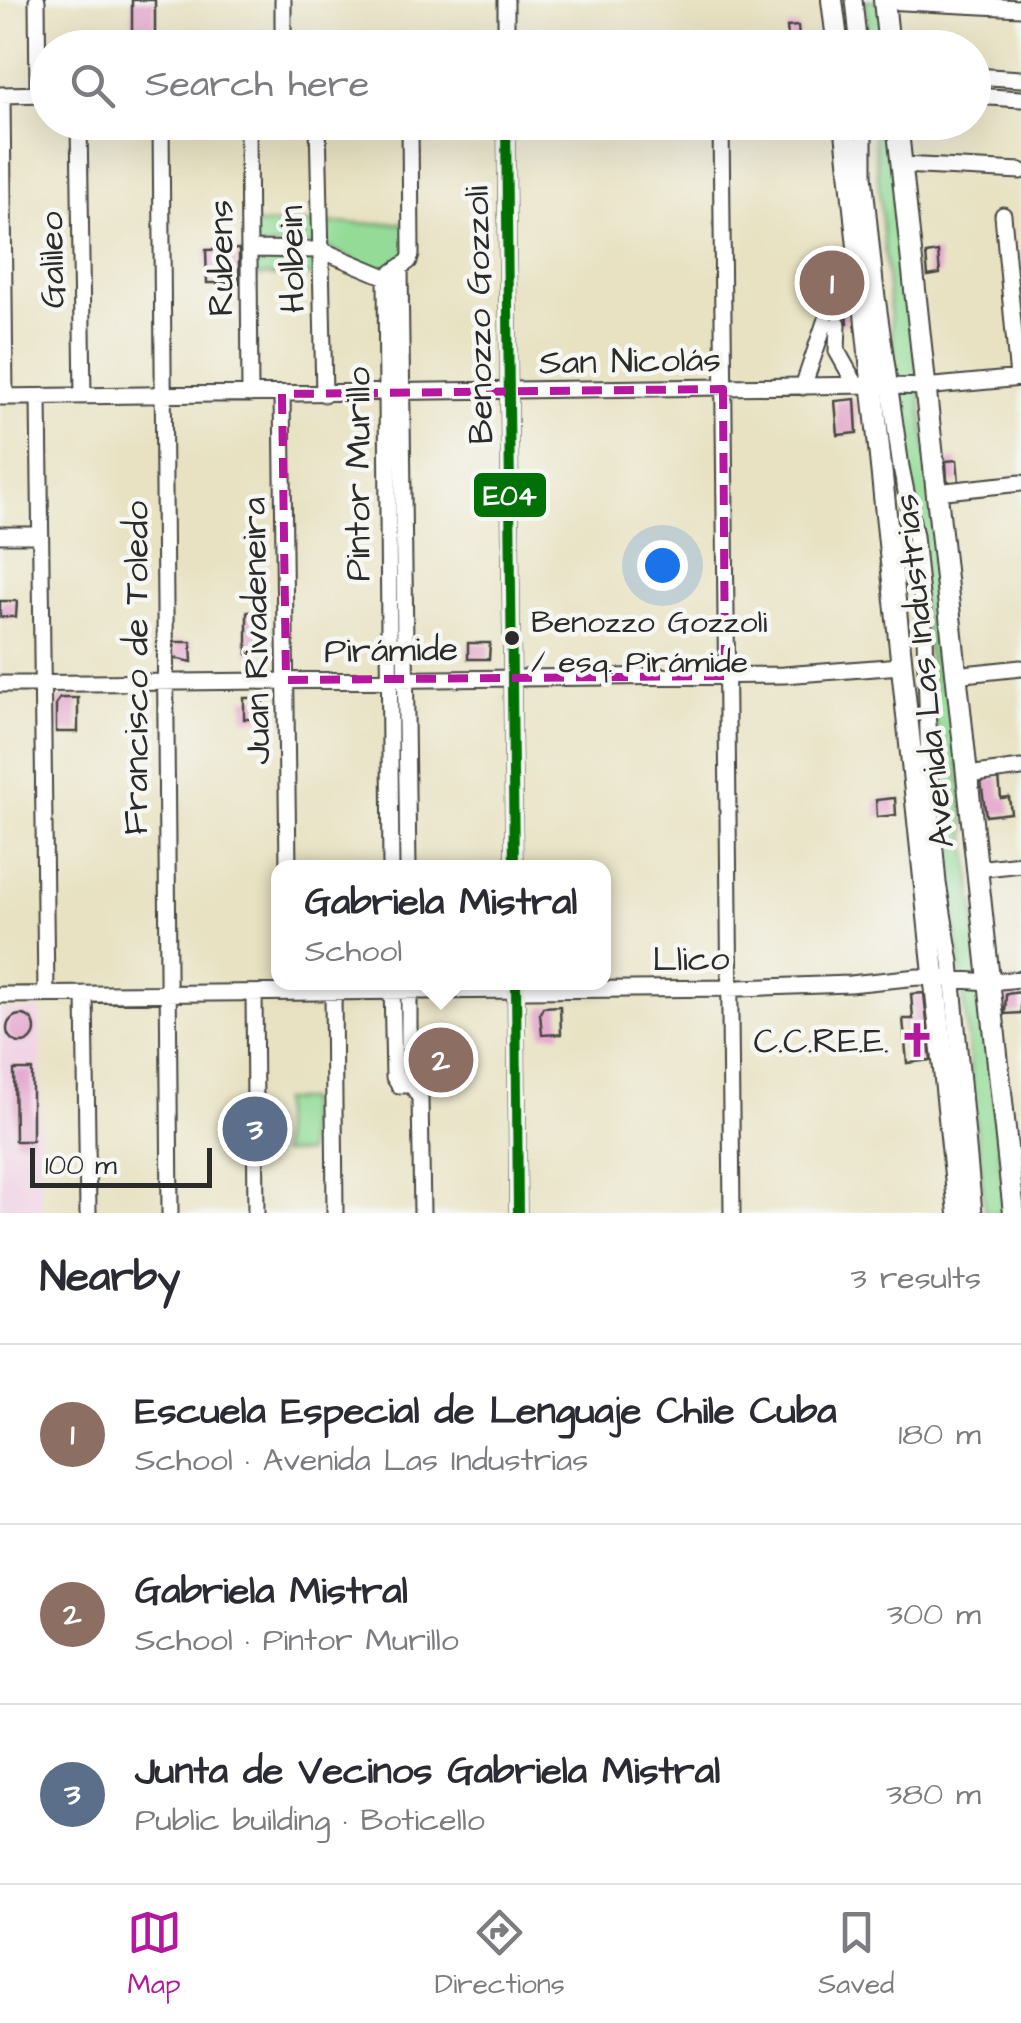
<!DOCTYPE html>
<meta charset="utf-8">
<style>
body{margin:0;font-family:"Architects Daughter",sans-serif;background:#f7f7f7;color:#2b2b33}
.scale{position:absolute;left:30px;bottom:25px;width:182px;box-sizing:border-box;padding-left:10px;border:5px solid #2b2b2b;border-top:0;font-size:28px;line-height:35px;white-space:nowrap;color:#2b2b2b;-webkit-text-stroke:8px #f6f6f2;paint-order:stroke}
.you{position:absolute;left:662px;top:565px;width:35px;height:35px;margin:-25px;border:8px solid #fff;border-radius:50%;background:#1a73e8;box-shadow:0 0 0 15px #1a73e833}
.badge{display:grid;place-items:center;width:65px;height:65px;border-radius:50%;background:#b5179e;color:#fff;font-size:32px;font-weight:700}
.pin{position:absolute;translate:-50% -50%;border:5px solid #fff;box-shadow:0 2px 10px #0006}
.popup{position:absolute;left:271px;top:860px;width:340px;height:130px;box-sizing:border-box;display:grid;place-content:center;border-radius:20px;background:#fff;filter:drop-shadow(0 2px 8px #0005);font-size:32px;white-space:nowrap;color:#7c7c81}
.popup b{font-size:38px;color:#2b2b33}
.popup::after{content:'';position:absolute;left:50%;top:100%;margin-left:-20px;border:20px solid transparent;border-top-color:#fff}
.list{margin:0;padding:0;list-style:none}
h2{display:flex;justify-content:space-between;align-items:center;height:130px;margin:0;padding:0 40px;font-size:42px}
h2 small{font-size:32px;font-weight:400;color:#7c7c81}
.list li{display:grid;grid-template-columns:65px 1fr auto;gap:30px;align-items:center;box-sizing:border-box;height:180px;padding:0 40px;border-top:2px solid #e1e1e2}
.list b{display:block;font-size:38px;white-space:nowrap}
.list p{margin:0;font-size:32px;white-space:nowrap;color:#7c7c81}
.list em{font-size:32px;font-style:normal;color:#7c7c81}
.icon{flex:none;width:55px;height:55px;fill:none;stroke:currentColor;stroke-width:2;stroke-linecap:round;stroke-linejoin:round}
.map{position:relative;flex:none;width:1021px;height:1213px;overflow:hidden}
.search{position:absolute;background:#fff;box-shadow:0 10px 40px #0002;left:30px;right:30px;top:30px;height:110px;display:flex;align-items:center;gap:25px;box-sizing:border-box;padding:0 35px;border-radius:55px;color:#7c7c81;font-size:38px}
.sheet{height:670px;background:#fff}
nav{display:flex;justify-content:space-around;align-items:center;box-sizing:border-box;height:140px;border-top:2px solid #e1e1e2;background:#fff;font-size:28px;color:#7c7c81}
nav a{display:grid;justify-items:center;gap:5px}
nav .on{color:#b5179e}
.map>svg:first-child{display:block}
.built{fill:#f0d0e4}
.green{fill:#93db96;stroke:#5f8360;stroke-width:2.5}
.building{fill:#e3a2cb}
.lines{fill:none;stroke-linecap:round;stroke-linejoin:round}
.minor-casing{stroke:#474642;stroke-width:19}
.major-casing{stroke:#474642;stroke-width:24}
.minor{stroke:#fff;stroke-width:15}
.major{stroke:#fff;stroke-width:20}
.bus-1-casing{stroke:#f6f6f2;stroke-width:18}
.bus-1{stroke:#007106;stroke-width:10}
.marked{fill:none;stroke:#b5179e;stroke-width:8;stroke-dasharray:20 12;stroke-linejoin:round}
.bus-dot{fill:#2b2b2b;stroke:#f6f6f2;stroke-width:4}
.labels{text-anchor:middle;stroke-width:9;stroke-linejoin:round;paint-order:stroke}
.bus-label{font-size:32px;fill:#2b2b2b;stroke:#f6f6f2;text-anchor:start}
.street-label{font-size:35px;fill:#2b2b2b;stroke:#f6f6f2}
.poi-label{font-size:35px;fill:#2b2b2b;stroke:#f6f6f2;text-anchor:end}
.line-badge{stroke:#f6f6f2;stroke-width:4}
.badge-label{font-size:28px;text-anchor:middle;font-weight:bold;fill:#fff}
</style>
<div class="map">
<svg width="1021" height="1213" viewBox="0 0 1021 1213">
<rect width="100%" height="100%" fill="#f6f6f2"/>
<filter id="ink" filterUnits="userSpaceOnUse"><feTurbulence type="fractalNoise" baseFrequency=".01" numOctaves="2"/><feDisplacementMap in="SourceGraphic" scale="20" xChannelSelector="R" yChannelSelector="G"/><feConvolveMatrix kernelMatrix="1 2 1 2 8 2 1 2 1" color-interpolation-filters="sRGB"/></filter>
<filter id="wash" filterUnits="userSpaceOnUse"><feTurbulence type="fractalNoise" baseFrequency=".0048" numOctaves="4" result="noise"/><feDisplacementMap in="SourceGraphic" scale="40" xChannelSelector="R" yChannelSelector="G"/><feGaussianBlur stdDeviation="2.25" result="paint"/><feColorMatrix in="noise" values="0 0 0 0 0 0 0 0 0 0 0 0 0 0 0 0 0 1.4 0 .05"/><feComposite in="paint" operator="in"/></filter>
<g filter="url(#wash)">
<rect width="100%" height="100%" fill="#e8e2c2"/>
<path class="built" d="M0,1010H41V1213H0Z"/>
<path class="green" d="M865,0H880L885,47H869Z
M873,123H892L1006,1213H985L930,665L905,475Z
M407,223V258L384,275L325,246L253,248L252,224Z
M318,254V275L252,276V255Z
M281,1100H307V1153H281Z"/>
<g id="blocks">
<path class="building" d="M132,0H155V48H132Z
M798,26L800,48H789L787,27Z
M239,249V283H207L206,250Z
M938,252L940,274L928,276L926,254Z
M846,308L848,323L826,326L823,311Z
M855,399L857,433L838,435L835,401Z
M957,460L959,482L952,483L947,480L946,461Z
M0,601H17L16,617H0Z
M247,612H262L263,650L256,654H247Z
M174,642H191L192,662L174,658Z
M468,643H490L489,659H468Z
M60,698H78V732H56V704Z
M244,698H263L264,719H244Z
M999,777L1001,798L1009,797L1011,813L986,816L981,782Z
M895,798L896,815L877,817L876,800Z
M1021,992V1013L1005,1014L1006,994Z
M924,993L931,1060L907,1063L903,1019H913L911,994Z
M560,1006L561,1034L542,1035L540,1013L543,1007Z
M7 1029a14 14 0 1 1 28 0a14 14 0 1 1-28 0Z
M14,1070H32V1141H15Z"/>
</g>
</g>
<g filter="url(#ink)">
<use href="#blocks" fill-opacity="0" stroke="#474642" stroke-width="2.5"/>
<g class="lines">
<defs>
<path id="minor" d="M37,0L38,94
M283,0V48
M506,0V48
M854,0L859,48
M884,1L1021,8
M974,76L1021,79
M0,95L48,94
M2,95L5,397
M974,96L1021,99
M79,122L83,396
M161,122L170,1213
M248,122L250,394
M318,122L324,394
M506,122L514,868
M721,122L732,1213
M864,122V175L875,283L901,467L915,536L925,636L930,796L938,883L951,962L974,1213
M901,165L1021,171
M1003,215L1018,378
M250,249L321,250L386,277
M400,268L408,868
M393,272L409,261L411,255L410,122
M386,277L391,868
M841,309L861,291
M838,324L837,351L856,385
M803,387L825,322
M282,394L288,868
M0,397L871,385L924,387L1021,378
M39,397L46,995
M936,492L1021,483
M0,535H40
M955,675L1021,668
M0,684L784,675L901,666
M967,775L1021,768
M977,869L1021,864
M409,982V1080L420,1098L422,1213
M516,982L518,1213
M392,985L394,1077L399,1085H407L409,1080
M333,992L335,1213
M254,993L256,1213
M85,994L88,1213
M0,995L740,988L850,984L918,977L989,982L1021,979"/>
<path id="major" d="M832,0L838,48
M884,0L889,48
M845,122L959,1213
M897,122L1014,1213"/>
</defs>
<use href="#minor" class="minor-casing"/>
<use href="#major" class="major-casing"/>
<use href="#minor" class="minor"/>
<use href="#major" class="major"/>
<defs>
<path id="bus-1" d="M506,122L514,868
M516,982L518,1213"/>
</defs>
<use href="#bus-1" class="bus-1-casing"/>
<use href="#bus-1" class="bus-1"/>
</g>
</g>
<path class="marked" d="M723,389L725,676L286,680L282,394Z"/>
<defs>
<symbol id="church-bare" viewBox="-9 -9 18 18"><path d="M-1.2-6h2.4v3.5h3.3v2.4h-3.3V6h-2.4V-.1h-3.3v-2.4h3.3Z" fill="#b5179e" stroke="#f6f6f2" stroke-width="2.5" paint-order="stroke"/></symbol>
</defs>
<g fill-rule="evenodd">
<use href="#church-bare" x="892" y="1015" width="50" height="50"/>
</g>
<circle class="bus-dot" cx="512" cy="638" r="9"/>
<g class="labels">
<g class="bus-label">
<text x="531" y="632">Benozzo Gozzoli<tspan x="531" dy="40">/ esq. Pirámide</tspan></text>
</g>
<g class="street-label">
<text transform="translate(220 258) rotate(-90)" y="12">Rubens</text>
<text transform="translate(291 259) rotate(-91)" y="12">Holbein</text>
<text transform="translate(51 260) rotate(-91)" y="12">Galileo</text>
<text transform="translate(478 315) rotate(-91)" y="12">Benozzo Gozzoli</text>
<text transform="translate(630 360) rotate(-1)" y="12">San Nicolás</text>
<text transform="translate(357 474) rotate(-90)" y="12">Pintor Murillo</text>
<text transform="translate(255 631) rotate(-91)" y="12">Juan Rivadeneira</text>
<text transform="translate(391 649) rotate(-1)" y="12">Pirámide</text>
<text transform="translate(135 668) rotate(-90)" y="12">Francisco de Toledo</text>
<text transform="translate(923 671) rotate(-96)" y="12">Avenida Las Industrias</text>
<text transform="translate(691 958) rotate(-1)" y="12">Llico</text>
</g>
<g class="poi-label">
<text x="889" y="1052">C.C.RE.E.</text>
</g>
</g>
<rect class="line-badge" x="472" y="471" width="76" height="48" rx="10" fill="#007106"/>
<g class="badge-label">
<text x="510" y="505">E04</text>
</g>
</svg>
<div class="scale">100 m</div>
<div class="you"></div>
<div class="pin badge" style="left:832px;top:283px;background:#8d6e63">1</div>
<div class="pin badge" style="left:441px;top:1060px;background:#8d6e63">2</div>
<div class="popup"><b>Gabriela Mistral</b>School</div>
<div class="pin badge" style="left:255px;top:1129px;background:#5c6f8a">3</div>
<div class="search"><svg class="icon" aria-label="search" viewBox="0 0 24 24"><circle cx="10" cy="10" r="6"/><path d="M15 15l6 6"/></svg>Search here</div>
</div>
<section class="sheet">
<h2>Nearby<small>3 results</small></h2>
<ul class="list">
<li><span class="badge" style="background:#8d6e63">1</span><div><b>Escuela Especial de Lenguaje Chile Cuba</b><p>School · Avenida Las Industrias</p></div><em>180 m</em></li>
<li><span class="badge" style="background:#8d6e63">2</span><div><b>Gabriela Mistral</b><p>School · Pintor Murillo</p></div><em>300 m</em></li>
<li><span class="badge" style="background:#5c6f8a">3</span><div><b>Junta de Vecinos Gabriela Mistral</b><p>Public building · Boticello</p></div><em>380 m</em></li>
</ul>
</section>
<nav>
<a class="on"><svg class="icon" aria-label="map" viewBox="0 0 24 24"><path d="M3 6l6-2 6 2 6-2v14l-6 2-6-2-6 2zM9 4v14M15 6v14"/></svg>Map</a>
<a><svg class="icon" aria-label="directions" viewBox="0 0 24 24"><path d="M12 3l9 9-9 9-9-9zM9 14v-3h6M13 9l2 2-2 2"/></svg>Directions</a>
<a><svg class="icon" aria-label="saved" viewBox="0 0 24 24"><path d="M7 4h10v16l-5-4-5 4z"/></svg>Saved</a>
</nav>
